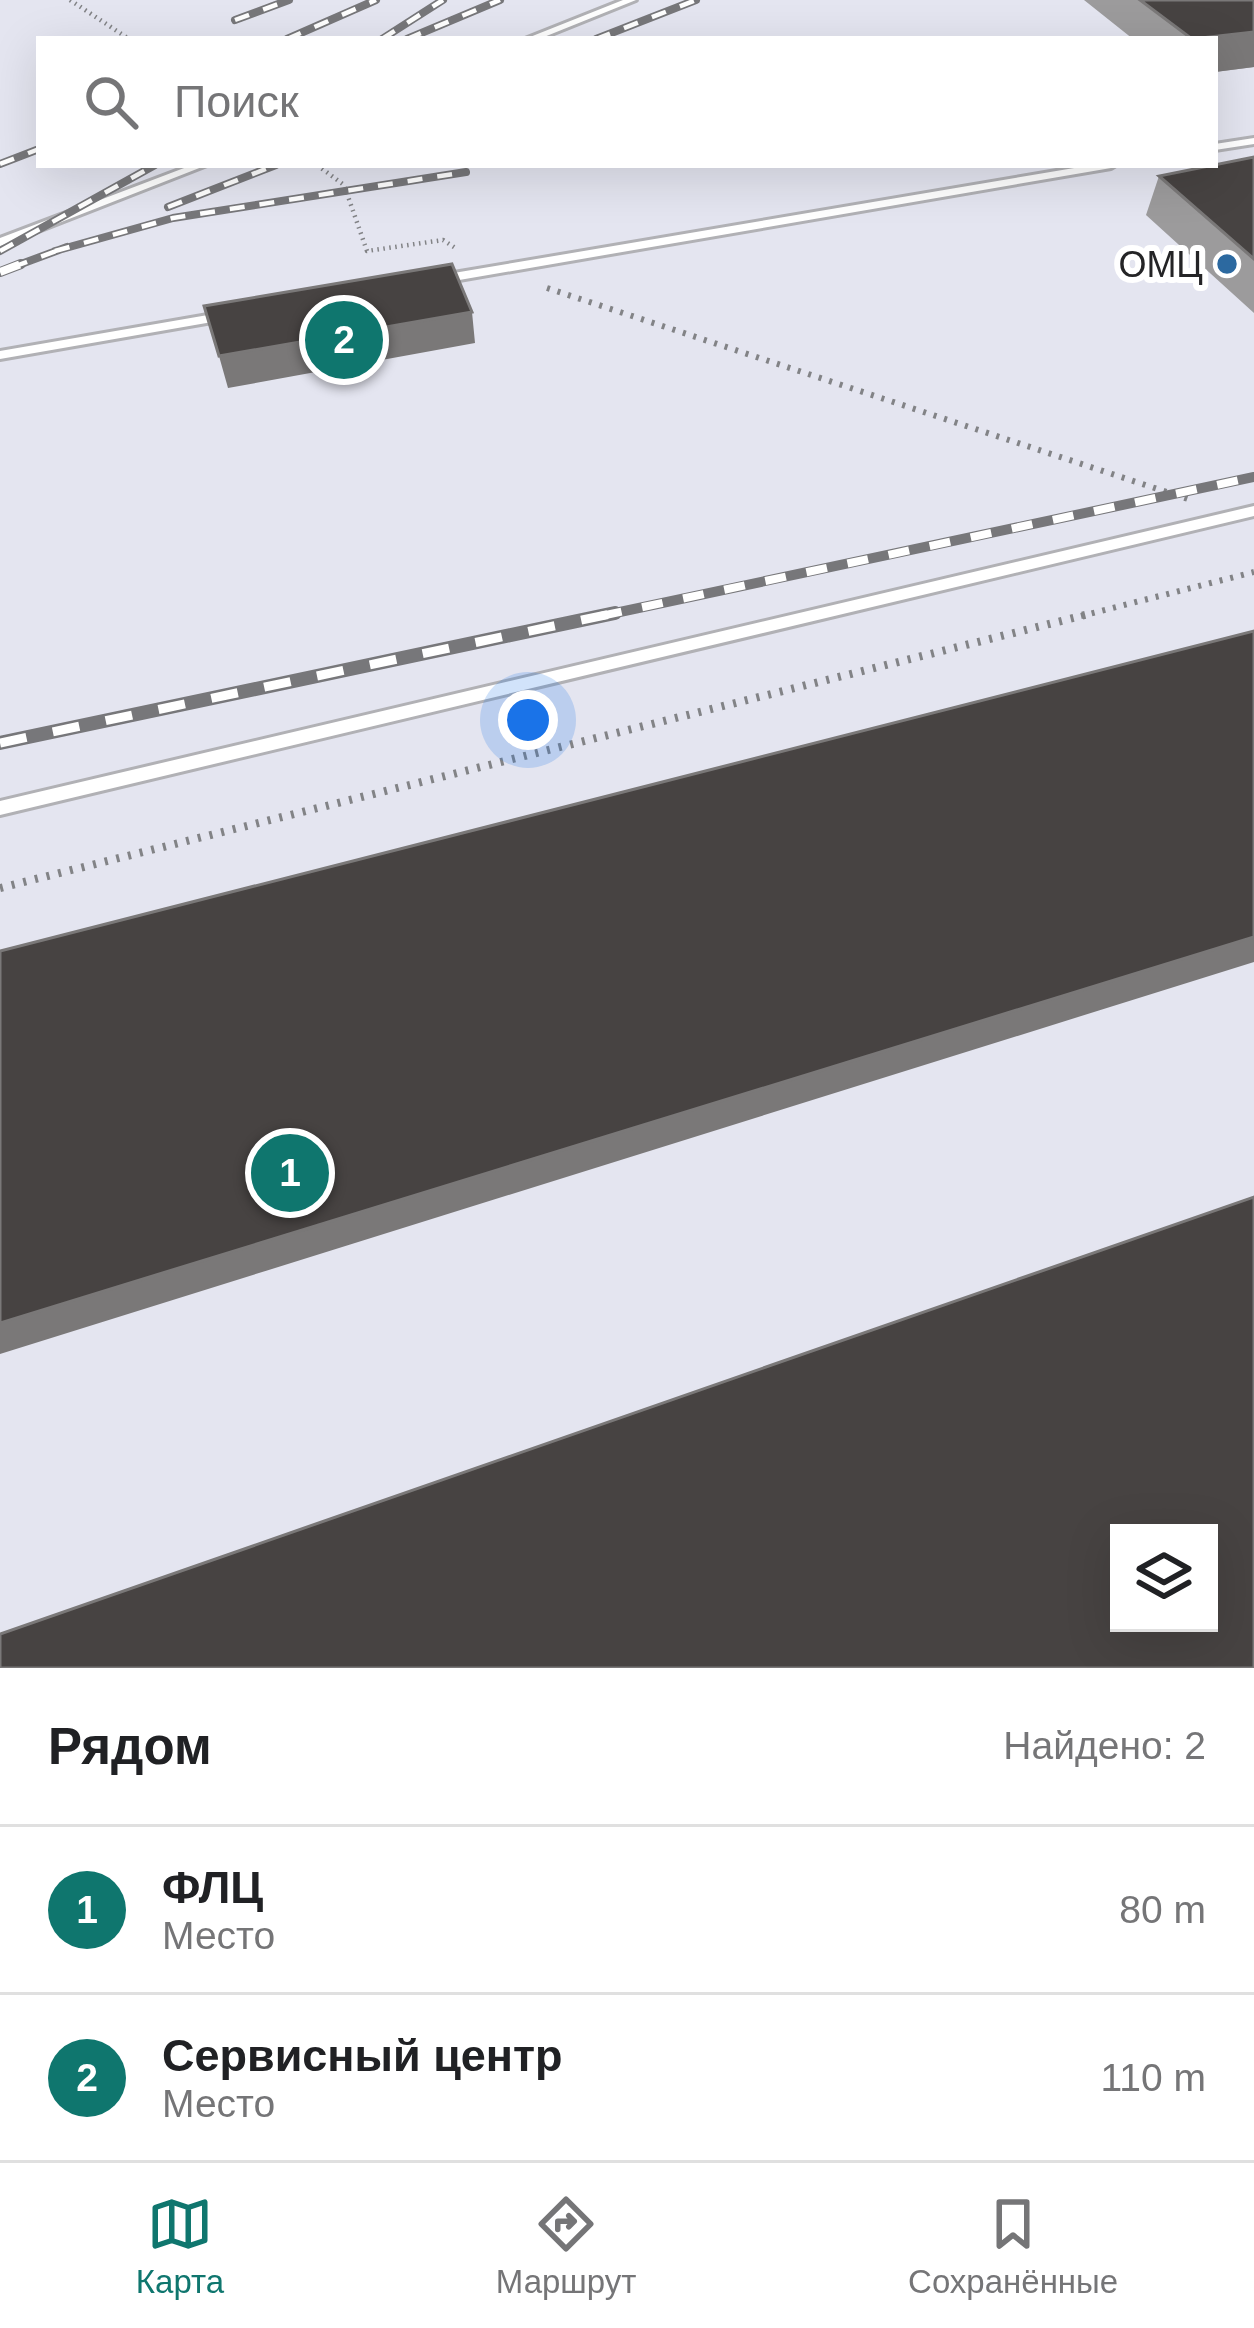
<!DOCTYPE html>
<html lang="ru">
<meta charset="utf-8">
<style>
body{margin:0;font-family:Arial,sans-serif;background:#f6f6f6;color:#202124}
.controls{position:absolute;right:36px;bottom:36px;display:grid;overflow:hidden;border-radius:0px;box-shadow:0 12px 48px #0002}
.controls button{width:108px;height:108px;display:grid;place-items:center;padding:0;border:0;border-bottom:3px solid #e0e0e0;background:#fff;color:#202124;font:60px sans-serif}
.you{position:absolute;left:528px;top:720px;width:42px;height:42px;margin:-30px;border:9px solid #fff;border-radius:50%;background:#1a73e8;box-shadow:0 0 0 18px #1a73e833}
.badge{display:grid;place-items:center;width:78px;height:78px;border-radius:50%;background:#0f766e;color:#fff;font-size:39px;font-weight:700}
.pin{position:absolute;translate:-50% -50%;border:6px solid #fff;box-shadow:0 3px 12px #0006}
.list{margin:0;padding:0;list-style:none}
h2{display:flex;justify-content:space-between;align-items:center;height:156px;margin:0;padding:0 48px;font-size:51px}
h2 small{font-size:39px;font-weight:400;color:#757577}
.list li{display:grid;grid-template-columns:78px 1fr auto;gap:36px;align-items:center;box-sizing:border-box;height:168px;padding:0 48px;border-top:3px solid #e0e0e0}
.list b{display:block;font-size:45px;white-space:nowrap}
.list p{margin:0;font-size:39px;white-space:nowrap;color:#757577}
.list em{font-size:39px;font-style:normal;color:#757577}
.icon{flex:none;width:66px;height:66px;fill:none;stroke:currentColor;stroke-width:2;stroke-linecap:round;stroke-linejoin:round}
.map{position:relative;flex:none;width:1254px;height:1668px;overflow:hidden}
.search{position:absolute;background:#fff;box-shadow:0 12px 48px #0002;left:36px;right:36px;top:36px;height:132px;display:flex;align-items:center;gap:30px;box-sizing:border-box;padding:0 42px;border-radius:0px;color:#757577;font-size:45px}
.sheet{height:492px;background:#fff}
nav{display:flex;justify-content:space-around;align-items:center;box-sizing:border-box;height:168px;border-top:3px solid #e0e0e0;background:#fff;font-size:33px;color:#757577}
nav a{display:grid;justify-items:center;gap:6px}
nav .on{color:#0f766e}
.map>svg:first-child{display:block}
.built{fill:#e4e5f0;fill-rule:evenodd}
.lines{fill:none;stroke-linecap:round;stroke-linejoin:round}
.lane-casing{stroke:#b1b1b5;stroke-width:6}
.path-far2{stroke:#828386;stroke-width:4.5;stroke-dasharray:1.5 4.5;stroke-linecap:butt}
.path-far1{stroke:#828386;stroke-width:6;stroke-dasharray:3 8;stroke-linecap:butt}
.path{stroke:#828386;stroke-width:8;stroke-dasharray:3 9;stroke-linecap:butt}
.lane{fill:#fff;fill-rule:evenodd}
.rail-far2-casing{stroke:#77777a;stroke-width:8}
.rail-far1-casing{stroke:#77777a;stroke-width:10}
.rail-casing{stroke:#77777a;stroke-width:14}
.rail-far2{stroke:#fff;stroke-width:4.5;stroke-dasharray:15;stroke-linecap:butt}
.rail-far1{stroke:#fff;stroke-width:8;stroke-dasharray:21;stroke-linecap:butt}
.rail{stroke:#fff;stroke-width:9;stroke-dasharray:27;stroke-linecap:butt}
.wall{fill:#9c9b9c}
.shaded-wall{fill:#7a7878}
.building{fill:#474342;stroke:#7a7878;stroke-width:3;fill-rule:evenodd}
.poi-dot{fill:#2c69a0;stroke:#fff;stroke-width:4.5}
.labels{text-anchor:middle;stroke-width:12;stroke-linejoin:round;paint-order:stroke}
.far-poi-label{font-size:36px;fill:#242426;stroke:#fff;text-anchor:end}
</style>
<div class="map">
<svg width="1254" height="1668" viewBox="0 0 1254 1668">
<rect width="100%" height="100%" fill="#f2f3f7"/>
<path class="built" d="M0,0H1254V1668H0ZM39,39H1215V165H39ZM1119,1533H1209V1623H1119Z"/>
<g class="lines">
<defs>
<path id="lane" d="M623,0H636L539,39H525Z
M1254,138V144L1215,150V144Z
M192,165H207L0,246V238Z
M1092,165H1116L1111,168L436,284L430,280L436,276Z
M231,311L237,315L235,318L0,359V351Z
M1254,506V516L0,815V801Z"/>
</defs>
<use href="#lane" class="lane-casing"/>
<path class="path-far2" d="M70,0L129,39
M317,165L344,185L367,251L443,240L457,249"/>
<path class="path-far1" d="M547,288L1188,499
M1081,616L1254,572"/>
<path class="path" d="M0,888L1093,613"/>
<use href="#lane" class="lane"/>
<defs>
<path id="rail-far2" d="M235,20L289,0
M287,39L376,0
M382,39L443,0
M407,39L500,0
M596,39L696,0
M0,164L39,149
M168,207L276,165
M0,251L155,165
M55,251L173,218L466,172
M13,267L67,247"/>
<path id="rail-far1" d="M0,272L21,264
M601,616L1254,477"/>
<path id="rail" d="M0,743L615,613"/>
</defs>
<use href="#rail-far2" class="rail-far2-casing"/>
<use href="#rail-far1" class="rail-far1-casing"/>
<use href="#rail" class="rail-casing"/>
<use href="#rail-far2" class="rail-far2"/>
<use href="#rail-far1" class="rail-far1"/>
<use href="#rail" class="rail"/>
</g>
<path class="wall" d="M1084,0H1254V67L1215,72V39H1133Z
M1254,157V313L1146,215L1159,176Z"/>
<path class="shaded-wall" d="M1254,32V67L1215,72V39H1204Z
M472,312L475,343L228,388L219,356Z
M1254,937V962L0,1354V1323Z"/>
<path class="building" d="M1140,0H1254V32L1192,39Z
M1254,157V259L1159,176Z
M452,264L472,312L219,356L204,306Z
M1254,631V937L0,1323V951Z
M1254,1197V1668H0V1634ZM1119,1533H1209V1623H1119Z"/>
<circle class="poi-dot" cx="1227" cy="264" r="12"/>
<g class="labels">
<g class="far-poi-label">
<text x="1203" y="277">ОМЦ</text>
</g>
</g>
</svg>
<div class="controls">
<button><svg class="icon" aria-label="layers" viewBox="0 0 24 24"><path d="M12 4l9 5-9 5-9-5zM3 14l9 5 9-5"/></svg></button>
</div>
<div class="you"></div>
<div class="pin badge" style="left:290px;top:1173px">1</div>
<div class="pin badge" style="left:344px;top:340px">2</div>
<div class="search"><svg class="icon" aria-label="search" viewBox="0 0 24 24"><circle cx="10" cy="10" r="6"/><path d="M15 15l6 6"/></svg>Поиск</div>
</div>
<section class="sheet">
<h2>Рядом<small>Найдено: 2</small></h2>
<ul class="list">
<li><span class="badge">1</span><div><b>ФЛЦ</b><p>Место</p></div><em>80 m</em></li>
<li><span class="badge">2</span><div><b>Сервисный центр</b><p>Место</p></div><em>110 m</em></li>
</ul>
</section>
<nav>
<a class="on"><svg class="icon" aria-label="map" viewBox="0 0 24 24"><path d="M3 6l6-2 6 2 6-2v14l-6 2-6-2-6 2zM9 4v14M15 6v14"/></svg>Карта</a>
<a><svg class="icon" aria-label="directions" viewBox="0 0 24 24"><path d="M12 3l9 9-9 9-9-9zM9 14v-3h6M13 9l2 2-2 2"/></svg>Маршрут</a>
<a><svg class="icon" aria-label="saved" viewBox="0 0 24 24"><path d="M7 4h10v16l-5-4-5 4z"/></svg>Сохранённые</a>
</nav>
